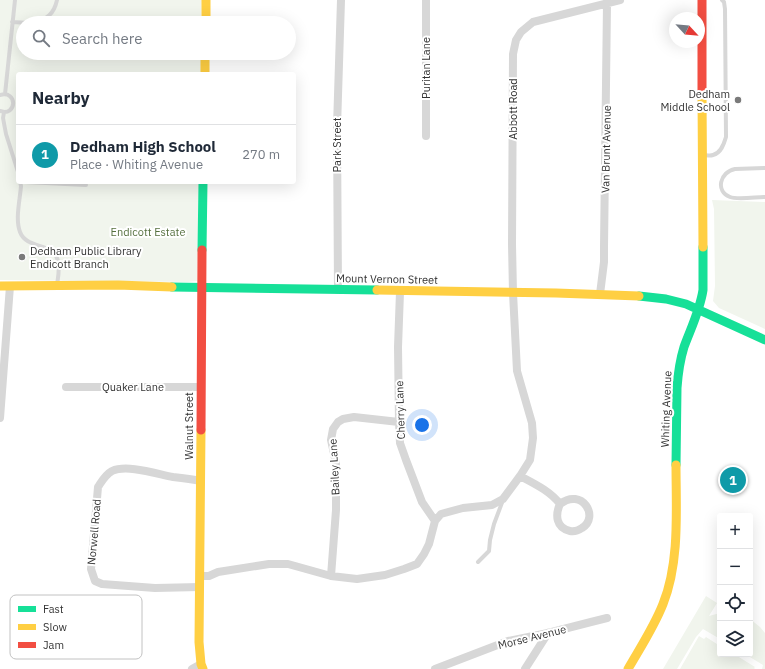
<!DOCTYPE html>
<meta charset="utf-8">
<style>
body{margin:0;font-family:"IBM Plex Sans",sans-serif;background:#f6f6f7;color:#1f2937}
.controls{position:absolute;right:12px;bottom:12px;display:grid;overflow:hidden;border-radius:4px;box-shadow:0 4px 16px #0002}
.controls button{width:36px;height:36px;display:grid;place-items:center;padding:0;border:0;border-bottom:1px solid #e0e1e3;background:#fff;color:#1f2937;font:20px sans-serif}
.compass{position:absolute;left:669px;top:12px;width:36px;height:36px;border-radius:50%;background:#fff;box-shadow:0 4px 16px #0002;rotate:116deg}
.you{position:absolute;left:422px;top:425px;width:14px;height:14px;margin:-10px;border:3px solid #fff;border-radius:50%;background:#1a73e8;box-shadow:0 0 0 6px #1a73e833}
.badge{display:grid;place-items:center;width:26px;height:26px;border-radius:50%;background:#7a7a7a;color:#fff;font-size:13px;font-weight:700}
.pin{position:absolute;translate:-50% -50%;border:2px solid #fff;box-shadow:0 1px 4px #0006}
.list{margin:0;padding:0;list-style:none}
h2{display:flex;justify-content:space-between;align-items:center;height:52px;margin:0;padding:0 16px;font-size:17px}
h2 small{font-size:13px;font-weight:400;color:#747a83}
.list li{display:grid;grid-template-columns:26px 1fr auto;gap:12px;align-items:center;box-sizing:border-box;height:60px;padding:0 16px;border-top:1px solid #e0e1e3}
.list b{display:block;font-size:15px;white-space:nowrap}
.list p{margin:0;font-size:13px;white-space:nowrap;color:#747a83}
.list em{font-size:13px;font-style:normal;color:#747a83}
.icon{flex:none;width:22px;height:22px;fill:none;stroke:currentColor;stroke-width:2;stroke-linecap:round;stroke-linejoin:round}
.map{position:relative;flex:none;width:765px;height:669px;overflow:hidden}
.search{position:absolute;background:#fff;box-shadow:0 4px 16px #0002;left:16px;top:16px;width:280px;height:44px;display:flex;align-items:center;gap:10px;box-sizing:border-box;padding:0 14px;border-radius:22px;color:#747a83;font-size:15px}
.panel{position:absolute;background:#fff;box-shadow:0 4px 16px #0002;left:16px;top:72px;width:280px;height:112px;border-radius:4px}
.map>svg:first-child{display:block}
.green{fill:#f1f5ed}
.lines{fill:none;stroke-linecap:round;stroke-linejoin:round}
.lane{stroke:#d7d7d7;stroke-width:4}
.street{stroke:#d7d7d7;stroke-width:8}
.fast{stroke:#16e098;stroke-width:9}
.slow{stroke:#ffcf43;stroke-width:9}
.jam{stroke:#f24e42;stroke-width:9}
.poi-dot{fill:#7a7a7a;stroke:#fff;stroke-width:1.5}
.labels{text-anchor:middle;stroke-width:4;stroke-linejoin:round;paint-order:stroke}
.street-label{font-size:11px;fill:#333;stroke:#fff}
.poi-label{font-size:11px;fill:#333;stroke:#fff;text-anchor:end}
.park-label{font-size:11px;fill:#56703f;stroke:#fff}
.key{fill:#fff;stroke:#c2c2c2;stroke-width:1}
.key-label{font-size:11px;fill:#333}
</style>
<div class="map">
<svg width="765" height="669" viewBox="0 0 765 669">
<rect width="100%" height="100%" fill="#fff"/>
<path class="green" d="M0,0H202L201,23H23V53H201V74H18V182H199L197,281L188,282L0,280Z
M712,200L765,202V329L719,308L713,301L715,286L714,209Z
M706,596L717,603L709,616L720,613V639L703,629L696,637L677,669H663Z
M750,619L760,627L765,633V669H762L763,665L745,654H750Z
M699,636L704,639L706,637L720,646V654H734L755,667L754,668L755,669H680Z"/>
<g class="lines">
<path class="lane" d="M12,22L30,23
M34,23C47,19 54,14 57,0
M5,94L15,0
M0,95C18,90 17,117 0,111
M4,112L3,118L6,134L18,172
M703,155C706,155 710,156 713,155C721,153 724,144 726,137L725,9L724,2L722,0
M765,168L735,169C720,172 715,191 730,197C737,200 756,197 765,197
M20,182L21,186C20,200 15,219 20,232C27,250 54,242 58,261C60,268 58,278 57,285
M25,182L86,185
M478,562L489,551L490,540L494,524L503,500"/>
<path class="street" d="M426,136V0
M338,290L337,127L341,0
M400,292L398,347L399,422L400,443L406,460L422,502L435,521
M600,294L604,262V247L607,3
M66,387H201
M0,418L10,286
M520,476C535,484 550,491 560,504C582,487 600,517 582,528C579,530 574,532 570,531C556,528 555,515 560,504
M200,576H209L218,572L269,564H288L331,576L357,579L385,575L404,569L417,564L424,554L429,544L435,521L441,514L463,508L492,505L503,499L520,476L530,460L533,438L532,423L517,371L513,293L512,244L513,54L516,40L521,32L533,22L620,0
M331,576L336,510V463L331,440L333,429L338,422L343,419L354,417L399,422
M200,587L155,588L102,584L95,581L91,569L98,487C102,481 105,475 112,471C127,464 157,474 173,477C182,478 191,479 201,481
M192,669L201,664
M435,669L508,641L548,633L591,622L607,618
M525,669L548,633"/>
<path class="fast" d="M202,250L203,182
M172,287L377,290
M639,296L666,299L686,304L765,340
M676,465L677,388C678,374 680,360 684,347C691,328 700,310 703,290V247"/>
<path class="slow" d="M206,0V23
M205,53V74
M702,94L703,247
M0,286L118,285L172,287
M377,290L556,293L639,296
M201,430L199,642L201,664L203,669
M628,669C640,648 654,627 663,604C680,562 676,509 676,465"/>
<path class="jam" d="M702,0V94
M201,430L202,250"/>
</g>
<g class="poi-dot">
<circle cx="738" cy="100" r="4"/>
<circle cx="22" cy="257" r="4"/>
</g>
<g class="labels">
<g class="street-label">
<text transform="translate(426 68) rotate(-90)" y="4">Puritan Lane</text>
<text transform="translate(513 109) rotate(-90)" y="4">Abbott Road</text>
<text transform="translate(337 145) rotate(-90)" y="4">Park Street</text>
<text transform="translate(606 149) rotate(-89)" y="4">Van Brunt Avenue</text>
<text transform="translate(387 279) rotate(1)" y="4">Mount Vernon Street</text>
<text x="133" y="391">Quaker Lane</text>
<text transform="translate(666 409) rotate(-88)" y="4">Whiting Avenue</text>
<text transform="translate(400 410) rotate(-92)" y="4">Cherry Lane</text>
<text transform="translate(189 426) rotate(-90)" y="4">Walnut Street</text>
<text transform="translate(334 467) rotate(-93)" y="4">Bailey Lane</text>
<text transform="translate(94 532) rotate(-85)" y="4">Norwell Road</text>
<text transform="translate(532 637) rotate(-14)" y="4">Morse Avenue</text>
</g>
<g class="poi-label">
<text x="730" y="98">Dedham<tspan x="730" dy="13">Middle School</tspan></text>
<text x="30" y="255" text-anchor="start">Dedham Public Library<tspan x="30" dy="13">Endicott Branch</tspan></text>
</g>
<g class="park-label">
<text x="148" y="236">Endicott Estate</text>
</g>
</g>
<rect x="10" y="595" width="132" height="64" rx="6" class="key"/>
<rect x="18" y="606" width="18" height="6" fill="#16e098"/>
<rect x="18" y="624" width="18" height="6" fill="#ffcf43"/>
<rect x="18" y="642" width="18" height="6" fill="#f24e42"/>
<g class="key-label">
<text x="43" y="613">Fast</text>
<text x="43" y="631">Slow</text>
<text x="43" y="649">Jam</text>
</g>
</svg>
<div class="controls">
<button>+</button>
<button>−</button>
<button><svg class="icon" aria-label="locate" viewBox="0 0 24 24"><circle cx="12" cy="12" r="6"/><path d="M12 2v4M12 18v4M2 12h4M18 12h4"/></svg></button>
<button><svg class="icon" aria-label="layers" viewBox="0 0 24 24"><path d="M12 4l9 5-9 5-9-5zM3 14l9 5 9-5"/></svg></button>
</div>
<svg class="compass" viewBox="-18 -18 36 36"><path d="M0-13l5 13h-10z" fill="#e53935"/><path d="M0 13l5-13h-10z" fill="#747a83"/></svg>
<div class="you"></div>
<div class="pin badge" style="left:733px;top:480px;background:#0f9aa8">1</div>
<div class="search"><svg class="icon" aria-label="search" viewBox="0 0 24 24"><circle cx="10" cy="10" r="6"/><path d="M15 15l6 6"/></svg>Search here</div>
<section class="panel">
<h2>Nearby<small></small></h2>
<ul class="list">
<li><span class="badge" style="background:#0f9aa8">1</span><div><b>Dedham High School</b><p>Place · Whiting Avenue</p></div><em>270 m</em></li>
</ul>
</section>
</div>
